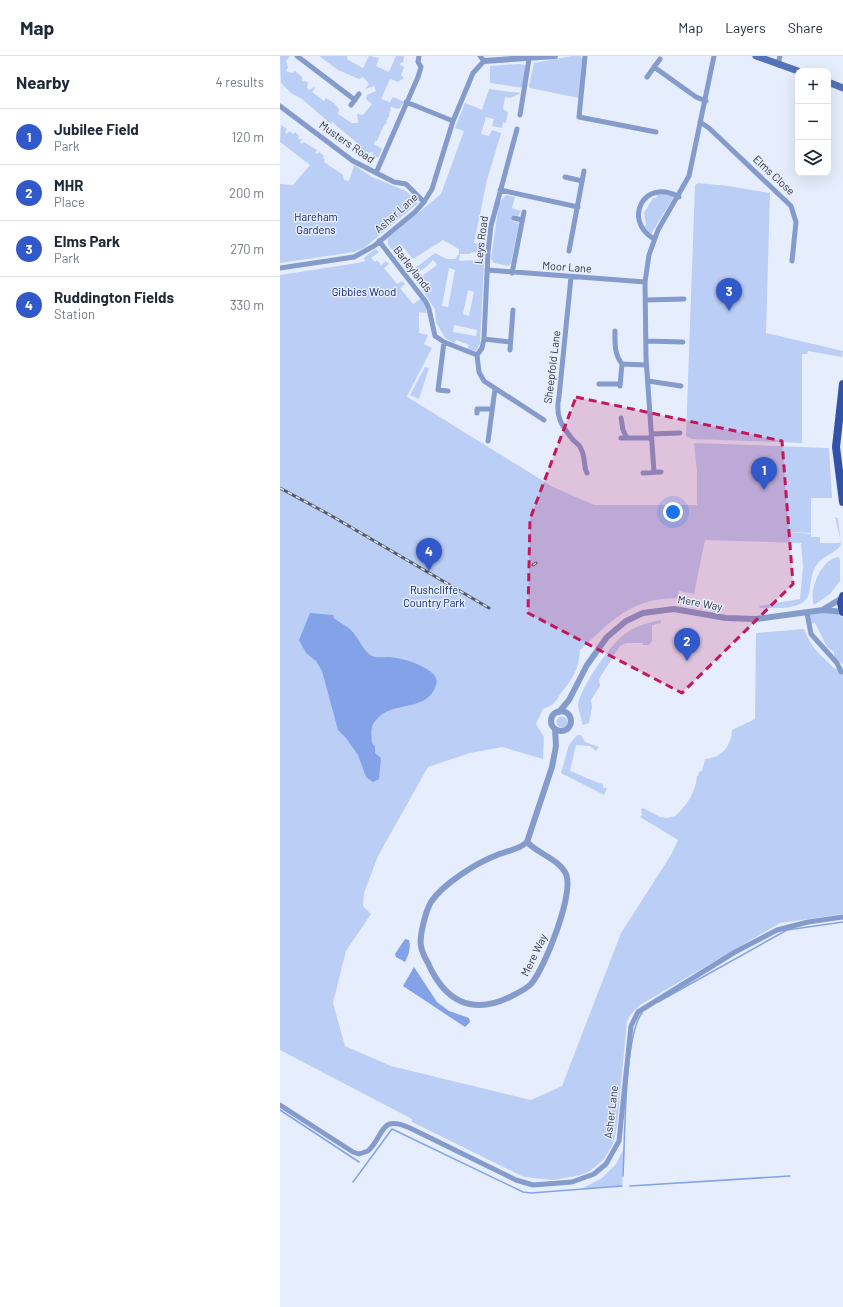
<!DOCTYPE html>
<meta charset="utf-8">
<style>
body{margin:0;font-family:Barlow,sans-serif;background:#f2f2f3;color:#1f2937}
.controls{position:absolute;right:12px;top:12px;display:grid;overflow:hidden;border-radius:8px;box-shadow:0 4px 16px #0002}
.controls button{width:36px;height:36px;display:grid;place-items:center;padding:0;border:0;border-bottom:1px solid #e0e1e3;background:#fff;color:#1f2937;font:20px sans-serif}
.you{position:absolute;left:393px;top:456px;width:14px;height:14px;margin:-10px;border:3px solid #fff;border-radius:50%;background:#1a73e8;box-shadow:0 0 0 6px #1a73e833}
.badge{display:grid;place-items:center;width:26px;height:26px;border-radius:50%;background:#3159c9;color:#fff;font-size:13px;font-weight:700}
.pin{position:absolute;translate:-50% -33px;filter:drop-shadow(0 1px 2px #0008)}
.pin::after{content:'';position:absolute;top:21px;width:14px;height:12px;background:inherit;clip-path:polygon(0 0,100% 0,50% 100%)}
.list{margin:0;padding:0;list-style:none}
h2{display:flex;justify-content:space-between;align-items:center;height:52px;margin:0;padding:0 16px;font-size:17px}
h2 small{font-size:13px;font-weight:400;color:#747a83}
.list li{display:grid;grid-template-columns:26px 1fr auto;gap:12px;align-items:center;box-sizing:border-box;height:56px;padding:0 16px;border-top:1px solid #e0e1e3}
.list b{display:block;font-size:15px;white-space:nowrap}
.list p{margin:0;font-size:13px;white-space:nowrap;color:#747a83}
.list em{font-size:13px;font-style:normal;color:#747a83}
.icon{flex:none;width:22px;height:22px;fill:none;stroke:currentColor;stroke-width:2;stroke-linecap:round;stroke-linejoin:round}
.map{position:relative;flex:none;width:563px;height:1251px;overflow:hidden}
header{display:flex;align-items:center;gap:24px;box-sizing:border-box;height:56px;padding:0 20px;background:#fff;border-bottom:1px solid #e0e1e3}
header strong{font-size:19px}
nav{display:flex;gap:22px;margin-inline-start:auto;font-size:14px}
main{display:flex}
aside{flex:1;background:#fff}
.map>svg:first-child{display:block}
.green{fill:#bbcef6;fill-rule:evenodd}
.water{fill:#83a2e8}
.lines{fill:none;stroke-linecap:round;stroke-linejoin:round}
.stream{stroke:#83a2e8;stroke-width:1.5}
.minor{stroke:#859bcc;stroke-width:5}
.tertiary{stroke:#859bcc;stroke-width:6}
.secondary{stroke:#5472b8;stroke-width:7}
.primary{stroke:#3252a8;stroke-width:8}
.rail-casing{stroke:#575c68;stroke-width:3}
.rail{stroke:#e6eefe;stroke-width:1.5;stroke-dasharray:4.5;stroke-linecap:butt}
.marked{fill:#c2185b;fill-opacity:0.2;stroke:#c2185b;stroke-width:3;stroke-dasharray:8 5;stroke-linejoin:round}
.labels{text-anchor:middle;stroke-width:3;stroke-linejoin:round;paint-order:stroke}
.street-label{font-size:11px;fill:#313640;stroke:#e6eefe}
.park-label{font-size:11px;fill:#091e6d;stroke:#e6eefe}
</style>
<header>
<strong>Map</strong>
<nav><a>Map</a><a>Layers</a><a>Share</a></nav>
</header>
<main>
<aside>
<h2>Nearby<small>4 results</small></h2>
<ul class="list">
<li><span class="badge">1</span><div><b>Jubilee Field</b><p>Park</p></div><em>120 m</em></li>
<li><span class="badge">2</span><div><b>MHR</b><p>Place</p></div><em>200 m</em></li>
<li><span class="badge">3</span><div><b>Elms Park</b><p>Park</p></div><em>270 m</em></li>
<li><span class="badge">4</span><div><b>Ruddington Fields</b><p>Station</p></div><em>330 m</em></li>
</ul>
</aside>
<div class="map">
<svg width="563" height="1251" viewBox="0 0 563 1251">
<rect width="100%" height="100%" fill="#e6eefe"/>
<path class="green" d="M0,0H10L6,5L8,11L6,15L12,17L15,15L22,21V25L28,26L27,32L30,34L34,31L35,32L32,36L44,45L46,42L54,47L59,53L58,58L72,67H78L77,58L83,59L92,48L86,43L87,39L96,35L94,30L85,33L89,28L83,21L79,23L58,14L39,0H67L68,4L83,12L89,0L99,2L96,10L109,16L116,0H124L123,7L121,6L120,9L124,11L121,19L124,22L118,26L110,23L101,43L110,46L113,41L124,46L119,53L111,51L109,61L107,62L108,64H106L107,67L104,69L97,85H95L94,88L102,93L98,102L92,99L94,97L91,96L89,97L86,95L84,97C80,95 80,90 77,87C69,80 60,73 52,66L51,68L22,43L11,37L1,27Z
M292,0H301L302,3L299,42L250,32L249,30L254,7Z
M239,8L246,9L244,32L210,27V10Z
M209,33L241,37L230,42L225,41L223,53L228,56L226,67L223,66L222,72L212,70L214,63L206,61L201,78L209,80L212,74L221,77L207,124L194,187L205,189L200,287L196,295L187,293L189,289L176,284L174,287L165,282L156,266L155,253L130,216L155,197L167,203H175L179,198V193L163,184L133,203L123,191L115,198L108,188V182L161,138L184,75L175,72L185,47L202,54ZM196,196L201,197L199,204L179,205L180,198H190V197ZM153,204L157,209L142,220L138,216L145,212ZM169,212L175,214L168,251L162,250ZM188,234L194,236L189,260L183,258ZM174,269L197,274L196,280L173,276Z
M1,69L7,73L5,76L7,78L9,75L13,78L15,76L19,80L18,83H23L20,86L22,88L24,86L37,94L35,97L37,98L39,96L44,100L43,102L45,104L44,106L63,119L64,124L69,125L74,109L92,121L126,135L138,147L84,192L74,196L0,207V128L13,129L30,109L0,86Z
M418,127L448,130L490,137L486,277L563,295L562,301L528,295L527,298H522V387L412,383L406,380L415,129Z
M378,137L392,139L393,142L371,178L363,171L366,169L364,157L373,142H376Z
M226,139L235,141L232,152L241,155L238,160L234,159L233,165L239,167L231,207L228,210L214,207L211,203L219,147Z
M95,193L99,196L91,202L95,206L97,204L101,209L106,205L109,208L104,212L117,228L122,225L125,228L120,232L133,248L142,242L146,251V257L139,256V277L148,279L144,288L152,292L127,340L129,342L273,431L314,449H417V416L414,387L549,392L552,442H531V477L498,475L531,478V481H540V487H559L561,486L555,461L558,462L561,489C556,497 544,499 537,508C531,517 531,527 529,537C526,555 493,552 480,552L479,550L520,543L523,511L521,487L425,484L414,538L399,535L397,542C349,543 333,564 300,594C299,609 295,620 285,632C276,642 278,648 263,653L256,668L264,681L263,703L222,691L190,697L148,711L98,800L84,837L83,850L91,858L66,895L53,947L65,990L111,1010L251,1044L282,1030L341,877L391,799L398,784L360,761L362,759L361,753L363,752L380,761L387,762L395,760C408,749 416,734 417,720H418L419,716L422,715L425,703C442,702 451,690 452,674L475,663L476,577L524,573C530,591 542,600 555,613L563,611V858L500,867L360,949L351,958L347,965L337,1070L333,1088L324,1103L310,1115L301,1119L273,1124L244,1121L132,1066V1063L0,994V219L78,207L85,205L84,202Z
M145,311L149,312L139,343L130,339Z
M559,501L560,504V525L550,538L534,549C528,534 542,502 559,501Z
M545,556H552L563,561V609L554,600V596L547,591L535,567L530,568L529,559Z
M381,564V567L372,569V585L369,589H363V587H346L340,590L319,623L320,630L311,644L312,651L309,667L303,669C302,666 298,652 298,649C300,632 332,586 346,577C356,570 369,566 381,564Z
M276.5 666a5.5 5.5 0 1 1 11 0a5.5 5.5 0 1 1-11 0Z
M297,679H301L305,686L319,691L316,695L310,690L296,689L290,715C301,719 311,725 323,728V732H327L324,739L281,717L289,689Z
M345,1090L342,1130L301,1133L322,1122L336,1108Z"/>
<path class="water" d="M30,557L53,559L54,562C60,567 71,572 75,579C81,586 84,596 92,600C97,602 103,601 108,601C122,602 139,607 151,616C155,619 158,624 156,629C148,656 113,645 98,662C90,669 91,677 92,687L95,690V697L101,702L99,723L93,726L86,721L78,699L66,682L58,674L42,615L36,605L26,597L19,584Z
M125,883L129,884C131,891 129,899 125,906L116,901L115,898Z
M134,911L157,946L169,955L189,962L190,966L185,971L123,930Z"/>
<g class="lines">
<path class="stream" d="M378,946L507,874L563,866
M0,1054L79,1106
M343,1120C345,1087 344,979 362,957
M73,1126L112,1073L243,1136L251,1137L342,1130
M350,1130L510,1120"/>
<path class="minor" d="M17,0L75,44
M305,0L299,61L376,76
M498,8L500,0
M374,11L416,41L426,45
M367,21L380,3
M126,46L173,65
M71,49L79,38
M0,50L73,105L114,126L126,128L144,146
M240,59L249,3
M420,66L429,72L511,150L516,166L512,205
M96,117L138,21L141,11L138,6L139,0
M285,121L302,125
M220,134L298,151
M234,162L242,164
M374,183C342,164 364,121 399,141
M99,185L146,246L149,253L155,280L164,286L197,299
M289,195L304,115
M0,212L74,201L94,190L135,156L144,146L152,133L173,65L193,17L204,5L200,0
M207,214L365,226
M232,217L244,156
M291,221L279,341C275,360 281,369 293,384C296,387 300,389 301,393C306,402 303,410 307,417
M365,244L404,243
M335,275C335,287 334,298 342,308
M204,283L230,286
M366,285L403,286
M164,286L158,334L168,335
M230,294L233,254
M197,299L202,292L204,283L208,196L211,170L237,73
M197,299L199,316L204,325L264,364
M368,325L401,330
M319,328H340
M340,330L342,308L366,309
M197,357V353H211
M341,362L343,374L347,382
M371,378L400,377
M341,382H371
M208,385L215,333
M374,416L366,302L365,226L369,199L378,174L409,120L434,0
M363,417L381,416
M527,557L531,578L557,607L561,616
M0,1049L73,1096L79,1098L88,1095C105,1079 99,1058 130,1072L236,1124L253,1129L292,1126L314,1118L326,1108L339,1085L351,970L358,956L455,896L497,874L528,866L563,861"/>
<path class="tertiary" d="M204,5L275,0
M544,553L562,542
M271 665a10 10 0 1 1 20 0a10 10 0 1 1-20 0Z
M279,656L289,644L307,609L327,581L346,565L363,557L394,553L446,562L476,563L543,554L563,556
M247,786C258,798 279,803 286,818C294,838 265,912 251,928C245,934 237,937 230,941C191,960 164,944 148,907C145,902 142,896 141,890C139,881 146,854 151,846C163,828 196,807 217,799C226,795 239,794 247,786Z
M247,786L272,711L276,690L275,673"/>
<path class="secondary" d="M476,0L518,15
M548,26L563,32"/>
<path class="primary" d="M563,328L556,391L563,446
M563,540L561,547L563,556"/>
<defs>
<path id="rail" d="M0,432L50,459L209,552
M253,509L256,507"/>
</defs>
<use href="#rail" class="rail-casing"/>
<use href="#rail" class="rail"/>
</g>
<path class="marked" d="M296,341L502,385L513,528L402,637L248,557L250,463Z"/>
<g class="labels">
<g class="street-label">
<text transform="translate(67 86) rotate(35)" y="4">Musters Road</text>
<text transform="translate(494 119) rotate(43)" y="4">Elms Close</text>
<text transform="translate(116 157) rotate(-42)" y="4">Asher Lane</text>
<text transform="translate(201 184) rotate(-83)" y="4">Leys Road</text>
<text transform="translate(287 211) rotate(4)" y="4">Moor Lane</text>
<text transform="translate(133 213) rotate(52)" y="4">Barleylands</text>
<text transform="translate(272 311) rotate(-83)" y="4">Sheepfold Lane</text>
<text transform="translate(420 547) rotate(10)" y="4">Mere Way</text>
<text transform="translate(254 899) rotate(-64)" y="4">Mere Way</text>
<text transform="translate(331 1056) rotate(-83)" y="4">Asher Lane</text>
</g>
<g class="park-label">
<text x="36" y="165">Hareham<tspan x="36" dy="13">Gardens</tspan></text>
<text x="84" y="240">Gibbies Wood</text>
<text x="154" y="538">Rushcliffe<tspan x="154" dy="13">Country Park</tspan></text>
</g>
</g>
</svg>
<div class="controls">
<button>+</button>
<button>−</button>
<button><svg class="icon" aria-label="layers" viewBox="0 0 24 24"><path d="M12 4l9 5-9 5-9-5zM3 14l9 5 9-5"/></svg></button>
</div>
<div class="you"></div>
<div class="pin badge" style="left:484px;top:434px">1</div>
<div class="pin badge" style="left:407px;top:605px">2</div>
<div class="pin badge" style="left:449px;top:255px">3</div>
<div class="pin badge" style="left:149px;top:515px">4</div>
</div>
</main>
